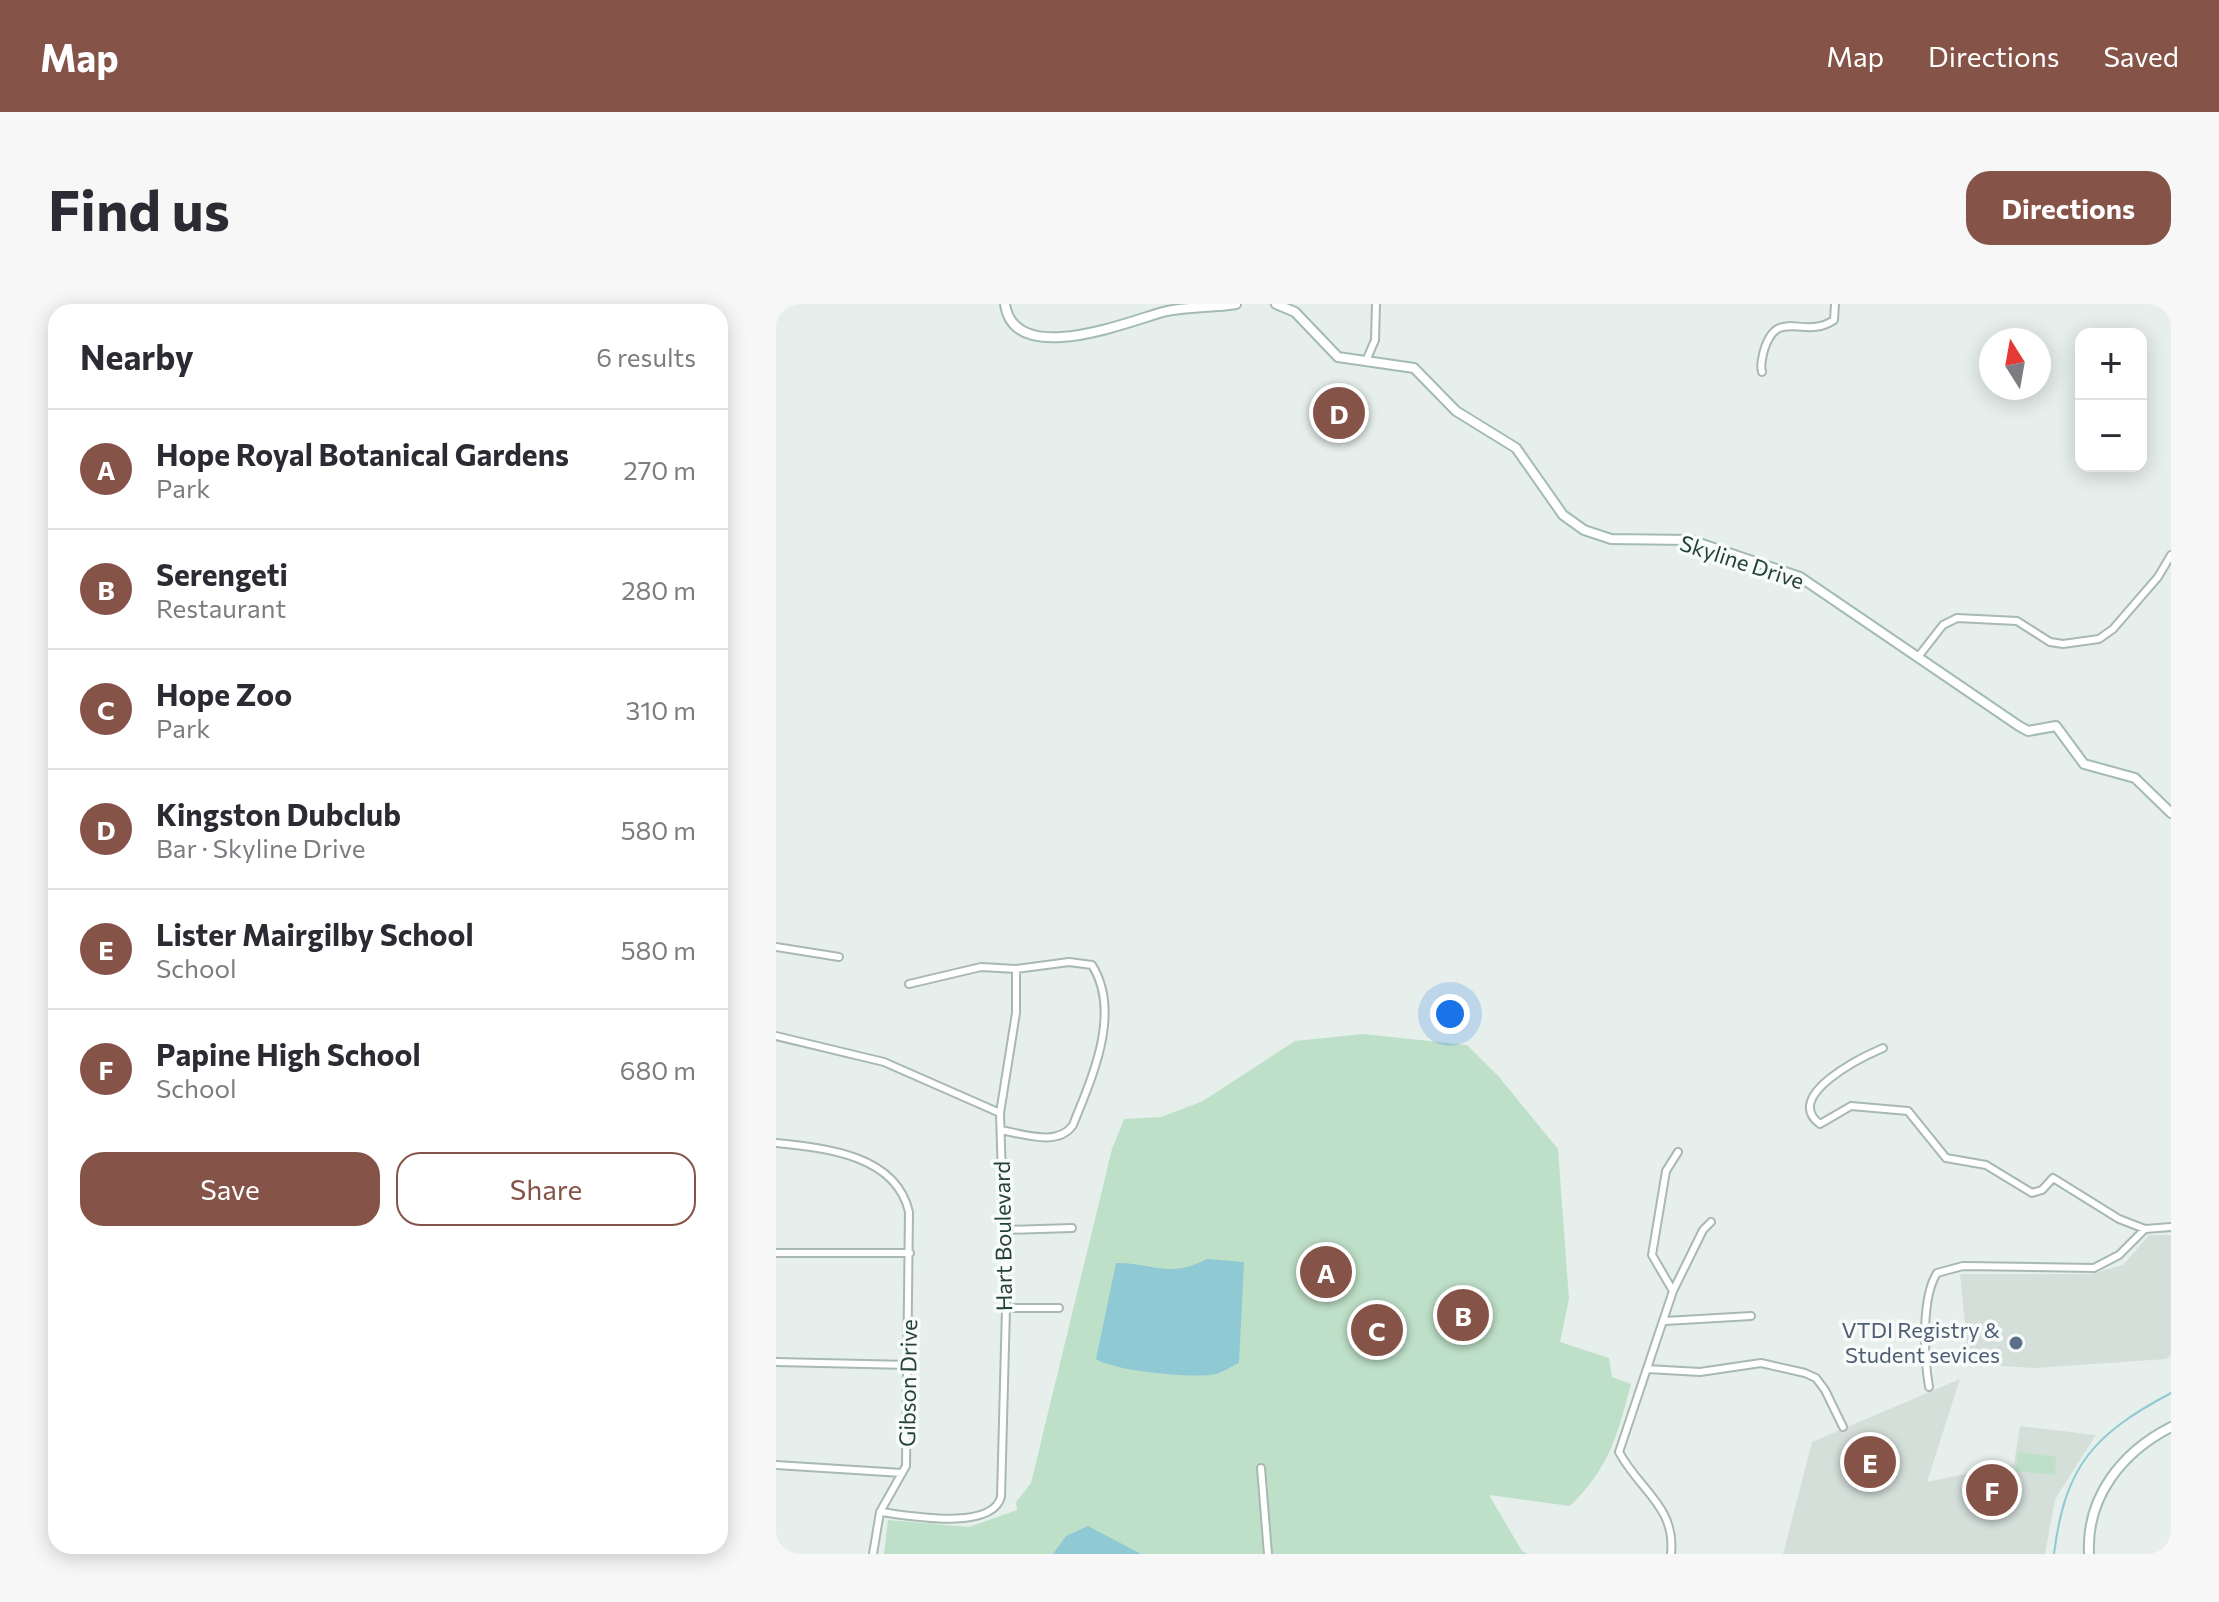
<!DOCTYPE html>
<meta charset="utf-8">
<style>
body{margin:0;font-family:Commissioner,sans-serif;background:#f7f7f7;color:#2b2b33}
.controls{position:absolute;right:24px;top:24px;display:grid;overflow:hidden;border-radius:16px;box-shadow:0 4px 20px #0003}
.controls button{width:72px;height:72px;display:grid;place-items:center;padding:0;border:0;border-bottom:2px solid #e1e1e2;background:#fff;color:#2b2b33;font:40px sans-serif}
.compass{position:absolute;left:1203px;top:24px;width:72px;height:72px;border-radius:50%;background:#fff;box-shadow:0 4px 20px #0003;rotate:349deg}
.you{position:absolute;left:674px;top:710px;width:28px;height:28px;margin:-20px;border:6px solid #fff;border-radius:50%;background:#1a73e8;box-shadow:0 0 0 12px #1a73e833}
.badge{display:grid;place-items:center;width:52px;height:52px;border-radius:50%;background:#855347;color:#fff;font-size:26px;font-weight:700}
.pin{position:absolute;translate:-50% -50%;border:4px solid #fff;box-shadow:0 2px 8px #0006}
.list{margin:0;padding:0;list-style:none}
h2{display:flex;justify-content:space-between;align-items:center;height:104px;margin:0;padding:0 32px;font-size:34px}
h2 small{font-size:26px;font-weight:400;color:#7c7c81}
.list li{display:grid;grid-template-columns:52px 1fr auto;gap:24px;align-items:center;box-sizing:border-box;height:120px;padding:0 32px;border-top:2px solid #e1e1e2}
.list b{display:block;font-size:30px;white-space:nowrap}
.list p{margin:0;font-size:26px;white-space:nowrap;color:#7c7c81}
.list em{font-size:26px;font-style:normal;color:#7c7c81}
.actions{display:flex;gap:16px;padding:24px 32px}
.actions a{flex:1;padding:18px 0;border:2px solid #855347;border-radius:24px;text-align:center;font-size:28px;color:#855347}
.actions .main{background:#855347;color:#fff}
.map{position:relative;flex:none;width:1395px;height:1250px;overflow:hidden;border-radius:24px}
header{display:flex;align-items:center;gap:48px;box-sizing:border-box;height:112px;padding:0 40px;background:#855347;color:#fff}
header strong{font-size:38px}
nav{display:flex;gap:44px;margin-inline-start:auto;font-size:28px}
.intro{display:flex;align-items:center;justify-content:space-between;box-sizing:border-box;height:192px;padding:0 48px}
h1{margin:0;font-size:56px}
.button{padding:20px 36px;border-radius:24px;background:#855347;color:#fff;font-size:28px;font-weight:700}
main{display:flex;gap:48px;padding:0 48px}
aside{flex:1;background:#fff;border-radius:24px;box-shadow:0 4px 20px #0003}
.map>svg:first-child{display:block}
.built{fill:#d4dfda}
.green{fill:#bfe0c8}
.water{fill:#8ec9d4}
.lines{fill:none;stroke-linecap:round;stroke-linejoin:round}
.stream{stroke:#8ec9d4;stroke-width:2}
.street-casing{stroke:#a8b8b2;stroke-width:10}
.secondary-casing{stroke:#a4bbb3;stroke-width:12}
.street{stroke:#fff;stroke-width:6}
.secondary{stroke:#fff;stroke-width:8}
.service-dot{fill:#5c6f8a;stroke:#f7fbf9;stroke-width:3}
.labels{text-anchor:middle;stroke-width:7;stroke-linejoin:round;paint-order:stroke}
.street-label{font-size:22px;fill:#24423a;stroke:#f7fbf9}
.service-label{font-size:22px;fill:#4e5e75;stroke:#f7fbf9;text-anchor:end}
</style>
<header>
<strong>Map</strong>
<nav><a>Map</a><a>Directions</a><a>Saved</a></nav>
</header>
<div class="intro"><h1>Find us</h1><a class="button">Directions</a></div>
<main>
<aside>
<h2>Nearby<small>6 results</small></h2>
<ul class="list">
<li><span class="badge">A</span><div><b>Hope Royal Botanical Gardens</b><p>Park</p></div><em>270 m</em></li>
<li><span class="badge">B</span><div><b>Serengeti</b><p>Restaurant</p></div><em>280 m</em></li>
<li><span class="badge">C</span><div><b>Hope Zoo</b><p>Park</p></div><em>310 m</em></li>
<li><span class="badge">D</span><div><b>Kingston Dubclub</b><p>Bar · Skyline Drive</p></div><em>580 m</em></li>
<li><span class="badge">E</span><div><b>Lister Mairgilby School</b><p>School</p></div><em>580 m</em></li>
<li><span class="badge">F</span><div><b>Papine High School</b><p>School</p></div><em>680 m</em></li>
</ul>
<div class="actions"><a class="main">Save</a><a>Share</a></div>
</aside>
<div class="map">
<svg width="1395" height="1250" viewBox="0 0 1395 1250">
<rect width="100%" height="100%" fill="#e6efeb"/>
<path class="built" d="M1373,931H1395V1051L1390,1055L1260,1064L1193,1060L1184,970H1315L1347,961Z
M1184,1075L1151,1178L1238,1160L1244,1122L1320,1131L1279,1195L1269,1250H1007L1036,1138Z"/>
<path class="green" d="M587,730L691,741L723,773L782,845L793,995L784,1038L833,1054L836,1073L855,1080C841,1132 834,1163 794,1202L713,1191L746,1247L752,1250H108L112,1216L193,1223L241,1206L240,1198L255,1179L336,845L348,815L385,813L427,797L519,737Z
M1242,1148L1280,1153L1279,1171L1240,1167Z"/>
<path class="water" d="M431,955L468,958L463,1059C456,1062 447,1068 440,1070C419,1075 337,1067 320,1055L340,959C380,959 391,975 431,955Z
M312,1222L365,1250H277L290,1232Z"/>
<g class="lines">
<path class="stream" d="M1278,1250C1289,1161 1318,1130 1395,1089"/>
<defs>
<path id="street" d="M590,57L599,36L600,0
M986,68C984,60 986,58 987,50C1000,0 1027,37 1058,16L1059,0
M1142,353L1167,321L1181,314L1241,317L1274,338L1287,340L1323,335L1337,325L1382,273L1395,251
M0,643L63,653
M133,680L205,663L240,665L293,658L316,661C346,709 316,773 297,821C282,843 247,830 225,826
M0,732L108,758L224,809
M1107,744C1086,753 1006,792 1044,820L1075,802L1132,807L1170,854L1210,861L1256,889L1266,886L1277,874L1343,915L1369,925
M0,839C50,844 120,851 133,908L130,1162L104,1208L97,1250
M228,926L296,924
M0,949H134
M897,987L876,951L890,867L902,848
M230,1004H283
M889,1017L975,1012
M0,1058L133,1061
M871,1065L924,1068L985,1059L1029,1069L1040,1074L1049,1086L1067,1123
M1153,1083C1148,1053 1145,994 1161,969L1187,962L1318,964L1343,951L1369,925L1395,923
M0,1161L126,1169
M485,1164L492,1250
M104,1208C131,1211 215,1228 225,1193L230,1004L224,809L240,709V665
M895,1250C900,1203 864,1187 843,1148L897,987L927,926L935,918"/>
<path id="secondary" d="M229,0C238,64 351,18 387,8C410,2 437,4 460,0
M500,0L519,8L562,53L638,64L680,107L740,144L787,211L808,226L835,235L914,236L1024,273L1243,422L1252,427L1280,422L1308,460L1359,474L1395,509
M1313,1250C1310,1193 1346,1148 1395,1123"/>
</defs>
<use href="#street" class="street-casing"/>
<use href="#secondary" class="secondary-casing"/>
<use href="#street" class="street"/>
<use href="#secondary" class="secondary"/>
</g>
<circle class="service-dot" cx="1240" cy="1039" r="8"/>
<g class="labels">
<g class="street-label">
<text transform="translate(966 258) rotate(18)" y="8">Skyline Drive</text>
<text transform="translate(227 932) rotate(-91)" y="8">Hart Boulevard</text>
<text transform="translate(132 1079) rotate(-89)" y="8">Gibson Drive</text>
</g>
<g class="service-label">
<text x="1224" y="1034">VTDI Registry &amp;<tspan x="1224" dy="25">Student sevices</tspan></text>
</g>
</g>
</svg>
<div class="controls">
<button>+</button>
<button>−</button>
</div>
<svg class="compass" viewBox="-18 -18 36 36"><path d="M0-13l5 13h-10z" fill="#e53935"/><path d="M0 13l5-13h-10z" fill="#7c7c81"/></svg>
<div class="you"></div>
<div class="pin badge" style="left:550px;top:968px">A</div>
<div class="pin badge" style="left:687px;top:1011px">B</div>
<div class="pin badge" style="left:601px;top:1026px">C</div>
<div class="pin badge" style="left:563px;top:109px">D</div>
<div class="pin badge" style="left:1094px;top:1158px">E</div>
<div class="pin badge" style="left:1216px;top:1186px">F</div>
</div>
</main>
